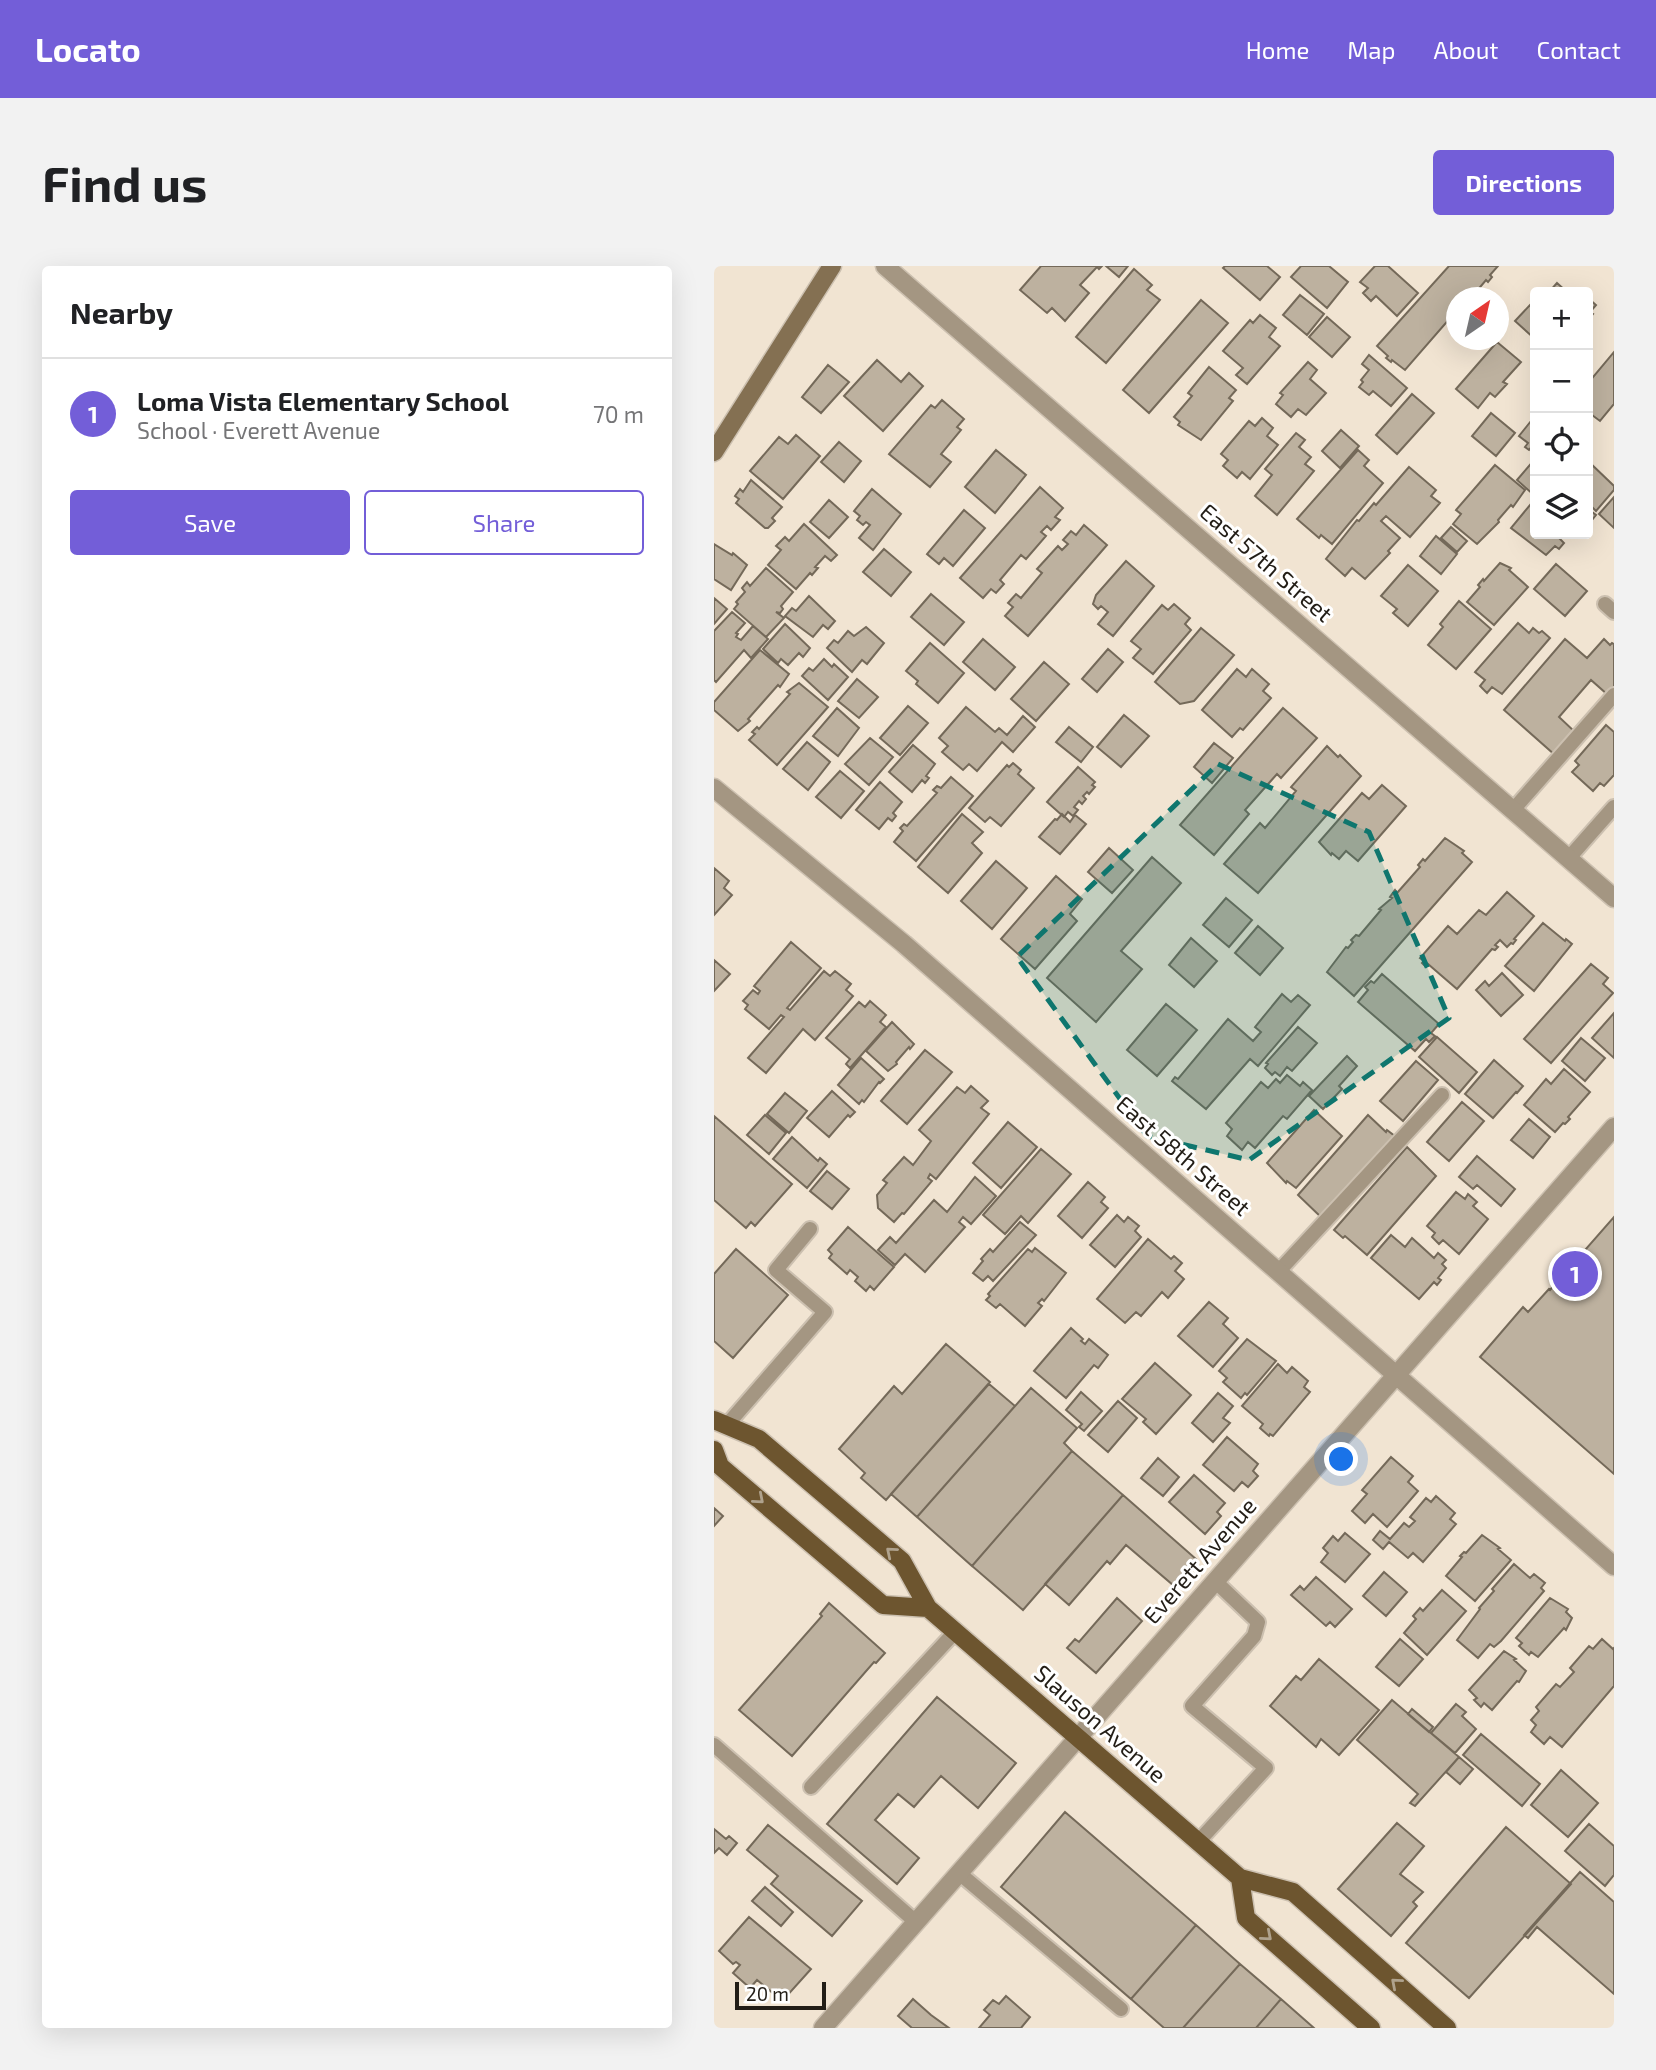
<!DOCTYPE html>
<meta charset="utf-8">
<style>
body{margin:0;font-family:"Exo 2",sans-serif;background:#f2f2f2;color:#202124}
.controls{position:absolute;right:21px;top:21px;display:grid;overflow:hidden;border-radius:7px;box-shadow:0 7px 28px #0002}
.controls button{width:63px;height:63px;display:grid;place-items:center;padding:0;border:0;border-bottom:2px solid #e0e0e0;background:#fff;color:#202124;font:35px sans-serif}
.compass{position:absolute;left:732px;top:21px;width:63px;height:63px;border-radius:50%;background:#fff;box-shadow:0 7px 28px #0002;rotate:34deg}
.scale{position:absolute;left:21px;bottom:18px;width:91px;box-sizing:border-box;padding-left:7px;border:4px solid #221d16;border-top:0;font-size:19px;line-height:24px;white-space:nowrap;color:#221d16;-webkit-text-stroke:5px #fff;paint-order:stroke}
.you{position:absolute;left:628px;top:1194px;width:24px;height:24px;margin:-18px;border:5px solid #fff;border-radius:50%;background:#1a73e8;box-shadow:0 0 0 10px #1a73e833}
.badge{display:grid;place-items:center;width:46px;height:46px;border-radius:50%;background:#735ed8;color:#fff;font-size:23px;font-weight:700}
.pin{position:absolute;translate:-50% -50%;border:4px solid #fff;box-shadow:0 2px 7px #0006}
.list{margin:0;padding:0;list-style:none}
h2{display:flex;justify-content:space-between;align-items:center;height:91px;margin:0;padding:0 28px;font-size:30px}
h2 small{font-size:23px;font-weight:400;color:#757577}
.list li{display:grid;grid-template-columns:46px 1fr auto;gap:21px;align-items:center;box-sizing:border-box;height:112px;padding:0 28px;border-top:2px solid #e0e0e0}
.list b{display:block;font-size:26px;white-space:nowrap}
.list p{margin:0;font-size:23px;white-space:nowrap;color:#757577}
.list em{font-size:23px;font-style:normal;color:#757577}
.actions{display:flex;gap:14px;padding:21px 28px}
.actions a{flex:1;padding:16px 0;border:2px solid #735ed8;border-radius:7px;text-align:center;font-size:24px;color:#735ed8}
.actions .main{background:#735ed8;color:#fff}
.icon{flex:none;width:38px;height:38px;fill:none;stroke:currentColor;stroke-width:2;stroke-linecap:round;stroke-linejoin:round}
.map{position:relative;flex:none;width:900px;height:1762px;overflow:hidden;border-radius:7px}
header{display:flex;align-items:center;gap:42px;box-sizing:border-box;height:98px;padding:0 35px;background:#735ed8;color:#fff}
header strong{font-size:33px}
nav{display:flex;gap:38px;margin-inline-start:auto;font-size:24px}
.intro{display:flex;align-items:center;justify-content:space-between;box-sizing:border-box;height:168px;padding:0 42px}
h1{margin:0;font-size:49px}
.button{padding:18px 32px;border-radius:7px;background:#735ed8;color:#fff;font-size:24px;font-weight:700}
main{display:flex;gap:42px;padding:0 42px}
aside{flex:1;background:#fff;border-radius:7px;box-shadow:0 7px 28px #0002}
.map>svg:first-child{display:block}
.building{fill:#bdb19f;stroke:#746959;stroke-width:2}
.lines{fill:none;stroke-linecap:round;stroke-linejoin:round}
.lane-casing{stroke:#ccc0b0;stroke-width:18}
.street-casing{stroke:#ccc0b0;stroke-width:21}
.secondary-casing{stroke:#ccc0b0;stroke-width:21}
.primary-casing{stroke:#ccc0b0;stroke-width:21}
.lane{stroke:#a49682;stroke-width:14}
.street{stroke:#a49682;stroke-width:18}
.secondary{stroke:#847052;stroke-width:18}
.primary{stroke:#6d552f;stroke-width:18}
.oneway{stroke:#afa28d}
.marked{fill:#0f766e;fill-opacity:0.2;stroke:#0f766e;stroke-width:5;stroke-dasharray:14 9;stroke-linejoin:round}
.labels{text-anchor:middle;stroke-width:6;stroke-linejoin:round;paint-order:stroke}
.street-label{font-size:23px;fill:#221d16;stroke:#fff}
</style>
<header>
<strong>Locato</strong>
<nav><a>Home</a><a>Map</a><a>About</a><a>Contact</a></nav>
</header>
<div class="intro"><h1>Find us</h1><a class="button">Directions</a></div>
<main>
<aside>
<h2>Nearby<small></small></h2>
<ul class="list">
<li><span class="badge">1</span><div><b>Loma Vista Elementary School</b><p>School · Everett Avenue</p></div><em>70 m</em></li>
</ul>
<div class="actions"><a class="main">Save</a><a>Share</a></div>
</aside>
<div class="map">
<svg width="900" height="1762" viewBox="0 0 900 1762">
<rect width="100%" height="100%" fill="#f1e4d2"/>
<path class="building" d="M327,0H388L385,3L383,1L366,19L375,27L351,55L338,42L333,47L306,24Z
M392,0H414L405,11Z
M511,0H553L566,11L546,34L509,2Z
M587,0H615L634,16L613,42L577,11Z
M661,0H674L704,27L683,50L662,30L657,35L649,27L654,22L646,16Z
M735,0H784L776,9L778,11L774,16L772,14L757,32H743V49L739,52L737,51L691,104L678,94L677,96L672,92L674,90L663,80Z
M420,3L438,19L433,24L446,34L392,97L362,71Z
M843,17L853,26H835Z
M586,29L610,48L593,69L569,49Z
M874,32L882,39L876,46L879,48L874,54Z
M487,34L514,57L435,147L409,124Z
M816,39L821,42V73L801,55Z
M546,49L562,62L555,71L566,80L533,118L522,109L529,102L509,85L536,54L539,57Z
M613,51L636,71L618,91L595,71Z
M783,76L807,96L789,116L793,118L781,131L776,127L764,142L742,123Z
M900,86V138L886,155L874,146V117Z
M655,89L693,122L677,140L659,125L655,129L645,121L649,116L647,114L655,104L648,98Z
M163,94L187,116L195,107L209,120L169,165L130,130Z
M594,96L603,104L596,113L612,127L592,149L584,143L577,151L562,138L569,129L566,127Z
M114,99L135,116L107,147L88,131Z
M495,101L522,124L515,132L519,135L487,174L464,159L466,156L460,151L478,130L474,127Z
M698,128L720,147L683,188L662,169Z
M228,134L250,153L243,161L247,164L227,188L237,196L216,221L175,188L217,139L221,142Z
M777,147L801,167L782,190L758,170Z
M821,150V177L815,184L811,181L814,177L805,170Z
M548,152L559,162L553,170L564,179L536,213L528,206L523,212L509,200L514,194L507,188L535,155L541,160Z
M627,164L645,180L626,202L608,185Z
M582,167L591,174L585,181L597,191L591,198L600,205L563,249L541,230L558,209L551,203Z
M82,169L106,190L69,233L36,205L65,171L74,178Z
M125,176L147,195L130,216L107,196Z
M282,184L312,209L281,247L251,221Z
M644,184L655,194L650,200L669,217L618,278L607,269L605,272L583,253Z
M821,193V230L803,214Z
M874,195L900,220V224L882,245L874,237Z
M781,199L811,224L799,241L797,239L784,254L785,256L763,278L739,258L747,248L742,244Z
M695,201L722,224L717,230L726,237L696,271L672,250L667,255L686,272L674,285L676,287L651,313L638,302L631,310L612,293L643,254L645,255L660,237L662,239Z
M37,214L68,241L58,252L61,255L54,262H51L22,237L25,233L21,230L26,223L29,226Z
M326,221L349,242L341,251L346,254L337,264L333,260L327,266L332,270L312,293L307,289L286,314L290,318L282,327L277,323L269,332L246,312Z
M158,223L187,248L159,284L145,272L156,259L152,256L149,259L143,254L146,250L140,245Z
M900,231V262L885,248Z
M821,233V268H850L846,273L850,277L845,283L841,280L832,289L797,262Z
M115,234L134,251L115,272L96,256Z
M874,243L882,249L874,259Z
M250,244L271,262L239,300L230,292L225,298L213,288Z
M90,258L123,289L117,295L111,290L101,301L104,302L98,309L96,307L82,323L54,299L67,284L62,280L71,271L75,275Z
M370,259L393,279L314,370L291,350L299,341L294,337L302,328L307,332L328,307L323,303L344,280L348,284L354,278L349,274L357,265L362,269Z
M737,261L753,275L743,286L727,272Z
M722,270L743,288L727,308L706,290Z
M0,278L18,289L19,287L33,299L17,324L0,313Z
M170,283L197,306L177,330L149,306Z
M412,295L440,320L399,370L384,358L394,346L387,340L384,343L379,338L382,329Z
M786,297L797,302L795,304L814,321L780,359L753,336L766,321L764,319L769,313L770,315Z
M842,298L873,325L851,350L820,323Z
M694,299L724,325L694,360L679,347L683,343L667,330Z
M52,302L79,326L67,340L69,343L66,347L62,346L70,352L52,371L20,343L24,338L22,336L31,326L28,322L33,316L36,320Z
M217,328L250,356L230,379L197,351Z
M95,330L121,355L114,363L109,359L99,371L71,350L78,342L82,345Z
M0,332L13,343L0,358Z
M745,335L777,363L742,403L714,379L729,361L726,358Z
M460,338L476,352L471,358L477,364L439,408L419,392L427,383L417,375L448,339L454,344Z
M18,346L31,357L22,367L24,368L22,371L27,374L39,360L54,373L37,392L30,384L2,416L0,414V365Z
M804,357L815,367L819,362L825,367L828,365L836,372L788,428L778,421L773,427L766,420L771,414L761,406Z
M71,358L96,382L89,391L85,387L74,399L67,393L64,397L49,383Z
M152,361L170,377L153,398L148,394L138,406L113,382L120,374L124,377L134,365L140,370Z
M487,362L520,389L480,435L466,438L441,416Z
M269,373L301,401L281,424L249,396Z
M851,373L873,392L890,373L896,379L898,377L900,378V422L894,429L877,414L845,451L861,466L841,489L790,444Z
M216,377L250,407L224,437L202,418L204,415L192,405Z
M394,383L409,396L383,426L368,413Z
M46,384L75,408L66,421L64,419L34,453L36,455L24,465L0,444V436Z
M110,393L118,401L120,398L134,411L114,434L88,410L95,402L99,405Z
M330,396L355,418L322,455L297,433Z
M523,403L532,411L538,403L555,418L549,425L557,432L529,464L526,462L518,471L488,444Z
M143,413L164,431L145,452L124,435Z
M85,417L114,441L63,499L35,474L41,468L38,466L43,461L45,463L76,428L73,426Z
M194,440L214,457L186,489L166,472Z
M252,441L281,466L285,462L293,469L309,450L321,461L299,486L288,476L263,505L255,498L249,504L228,486L234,480L225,472Z
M123,442L145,462L124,490L99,470Z
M569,442L603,472L567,512L563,508L531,544L535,548L500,589L466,559Z
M410,449L435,470L407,501L383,481Z
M892,459L900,466V509L890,520L886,517L879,525L858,506L865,499L861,495Z
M355,461L379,481L367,496L342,476Z
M156,472L179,491L155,519L131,498Z
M93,476L116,496L94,524L69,503Z
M500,477L519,492L498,517L480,501Z
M199,479L221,498L212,510L215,512L211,517L208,514L198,526L175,506Z
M613,480L624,491L626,489L647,510L544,627L510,598L546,557L551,562L582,525L577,521Z
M299,497L307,504L304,508L320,522L287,560L276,551L271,556L255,542L293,499L295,501Z
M364,501L381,516L378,519L381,521L375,528L373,526L369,530L372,533L368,538L365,535L360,541L364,544L359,550L354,546L350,551L333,536Z
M126,505L150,525L127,552L102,531Z
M237,511L259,530L202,595L180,576L189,565L186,562L190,558L193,560L223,527L219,524L223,520L227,522Z
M166,516L188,536L179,547L182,550L178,555L174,552L165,563L142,544Z
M668,519L692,540L644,595L632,585L625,593L618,587L617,589L605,576L648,527L655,533Z
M248,548L269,566L258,577L268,587L234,627L204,601Z
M348,548L356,556L361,549L372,558L346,588L325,571L341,553L343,554Z
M731,572L750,585L748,587L758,596L640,730L613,706L632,681L634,682L639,676L637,674L642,669L645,670L667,644L665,643L678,632L676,631L681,624L683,627L706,601L704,599L709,593L711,595Z
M395,582L419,604L398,627L374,606Z
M438,591L467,617L407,685L428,703L382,756L333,712Z
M282,595L313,622L278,663L247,635Z
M0,602L15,615L10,622L18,629L0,649Z
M342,610L368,633L356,648L363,655L321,703L287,673Z
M793,626L820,650L800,673L802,674L799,678L797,677L793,681L786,674L781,679L784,681L781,684L778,683L743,723L714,698L712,701L708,697L710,695L706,692L734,660L743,668L765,644L772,649Z
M512,632L538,654L515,681L489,659Z
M829,657L851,675L852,673L858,678L820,725L791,700Z
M544,660L569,682L546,709L521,687Z
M477,672L503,695L480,721L455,699Z
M77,676L107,702L73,742L76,744L110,705L116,710L121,705L137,718L132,724L139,730L101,774L89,763L52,807L34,792L70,751L67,749L55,763L31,743L34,739L29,735L39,724L44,728L46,725L40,720Z
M0,694L16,708L0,725Z
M877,698L894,712L889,718L899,727L837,797L810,773Z
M788,707L809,729L787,750L762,724L771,715L775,720Z
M668,708L725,758L717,767L721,770L715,776L712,773L701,785L644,736L654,724L651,721L657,715L660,717Z
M568,728L577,736L584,729L596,739L544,800L536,793L492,843L458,815L461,811L464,813L514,753L539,775L547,766L541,761Z
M156,735L172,749L166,756L172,761L136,802L132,798L136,793L112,772L145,736L151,741Z
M452,738L483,764L443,810L413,784Z
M900,747V792L878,772Z
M178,756L200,778L196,783L195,781L182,796L183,798L174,805L152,785Z
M584,761L603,777L578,805L573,801L566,810L561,806L558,809L551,802L554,798L552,797Z
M723,771L763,806L745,827L705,791Z
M867,772L891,792L871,815L848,795Z
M211,784L238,806L193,858L167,835Z
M633,790L643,800L625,820L628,823L609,843L595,830Z
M147,792L170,813L166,817L165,816L150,836L148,834L145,838L124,819Z
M780,794L809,820L803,827L802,826L779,852L751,828Z
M702,795L724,814L689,855L666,835Z
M850,803L876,826L854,851L856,853L851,858L849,857L841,866L810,839L832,813L837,818Z
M573,809L586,820L589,816L598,824L573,853L569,850L541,882L534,876L528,884L513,870L518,863L512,857L547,816L554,822L562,813L566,817Z
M257,820L274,835L267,842L275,848L222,913L216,908L214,912L218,915L190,948L188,947L180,956L164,942L163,929L173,917L169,914L190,891L199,899L217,875L205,864L243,821L251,827Z
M118,825L141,846L136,851L134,849L115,871L93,852Z
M71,827L93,845L75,867L53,848Z
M748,836L770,855L735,895L713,876Z
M600,844L628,870L582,922L573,915L572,917L553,897Z
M51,849L72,867L55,888L33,869Z
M654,849L672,866L673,864L682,871L609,953L584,929Z
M0,850L78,918L41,960L37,956L32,962L0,934Z
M815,853L836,871L819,892L797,874Z
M294,856L323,881L287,922L259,897Z
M78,871L104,895L106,892L113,898L93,922L59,893Z
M693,881L722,910L653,989L631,970L629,972L620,964Z
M327,883L357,908L314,957L307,950L291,968L269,949Z
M763,890L801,923L787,940L763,919L759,923L745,911Z
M113,905L135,923L118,943L96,925Z
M261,911L282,930L257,958L249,951L245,956L251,961L211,1006L191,988L181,999L164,984L176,971L182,977L220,934L233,946Z
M374,916L391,931L387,936L394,942L368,972L344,950Z
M742,926L751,933L754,928L763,936L759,940L774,953L745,988L729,974L725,978L718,971L721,967L713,960Z
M403,949L410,956L414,951L425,960L421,965L427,971L401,1001L376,979Z
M900,951V1208L766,1091L809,1041L814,1046L835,1023L836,1024Z
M306,956L322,969L279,1015L274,1010L269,1015L259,1007L269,995L267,993L276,983L279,986Z
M134,961L180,1001L160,1024L156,1020L152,1025L141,1015L144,1011L136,1004L133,1008L115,992L118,988L114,984Z
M677,969L691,981L698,972L720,992L724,987L732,994L728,998L732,1002L724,1012L727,1014L723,1019L720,1016L705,1033L657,992Z
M434,973L457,993L460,990L468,997L461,1005L470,1013L454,1032L448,1026L427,1050L422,1046L411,1057L383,1033Z
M321,982L352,1007L330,1035L328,1033L324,1037L328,1040L311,1060L286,1038L282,1042L272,1034L276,1030L274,1028L314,983L318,986Z
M22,983L74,1029L19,1092L0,1075V1008Z
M495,1036L514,1052L509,1058L524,1072L499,1101L464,1070Z
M357,1062L369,1073L367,1075L371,1078L375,1073L394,1089L384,1102L380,1099L352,1132L320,1105Z
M533,1073L562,1095L533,1129L531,1127L527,1132L509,1116L513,1112L505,1105Z
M232,1078L276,1116L172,1234L147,1212L151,1207L125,1183L180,1120L188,1128Z
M441,1097L477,1129L442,1168L429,1156L432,1153L408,1133Z
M564,1098L573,1107L578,1101L594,1115L590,1121L596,1126L559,1170L556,1168L555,1170L546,1162L549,1158L528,1140Z
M275,1118L301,1140L203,1251L177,1228Z
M317,1122L363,1162L350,1177L358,1185L258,1300L203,1251Z
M367,1126L388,1145L370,1165L365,1161L368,1158L352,1144Z
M504,1127L519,1140L509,1152L516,1157L499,1176L478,1157Z
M404,1135L423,1152L394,1186L374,1169Z
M513,1171L544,1198L539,1205L544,1210L534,1221L528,1216L520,1225L489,1199Z
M358,1185L409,1229L309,1344L258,1300Z
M677,1191L699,1210L694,1216L704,1225L673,1261L659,1248L651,1257L638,1245L653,1228L648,1224Z
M444,1192L465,1211L449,1230L427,1212Z
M480,1209L511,1237L503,1246L507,1250L491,1268L455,1236Z
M409,1229L482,1293L459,1319L412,1279L396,1298L393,1295L355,1339L331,1318Z
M722,1230L741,1247L736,1253L742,1258L709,1296L699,1287L694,1292L675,1276L669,1283L659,1274L666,1265L676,1273L690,1257L695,1261L701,1255L696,1251L712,1232L717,1236Z
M0,1242L9,1250L0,1260Z
M631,1267L656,1288L631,1316L607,1296L614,1287L609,1282L619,1270L624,1275Z
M768,1269L786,1282L784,1283L797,1294L761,1335L732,1310L748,1291L746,1290L750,1286L752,1287Z
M800,1298L816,1312L820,1308L831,1317L827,1322L830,1325L787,1375L780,1381L776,1378L764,1392L743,1374L766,1343L765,1342L780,1325L778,1323Z
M670,1306L693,1326L672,1350L649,1330Z
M602,1311L638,1343L621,1361L616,1356L612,1360L577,1329L586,1320L590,1324Z
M728,1324L752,1345L713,1389L690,1367L702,1353L699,1350L706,1342L709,1345Z
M403,1332L428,1355L382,1407L353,1382L361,1373L365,1376Z
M836,1332L854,1343L852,1346L858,1352L852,1364L850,1362L824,1391L817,1386L815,1389L805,1380L808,1377L802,1372Z
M115,1337L171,1387L162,1397L160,1396L78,1490L25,1444L108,1350L106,1348Z
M686,1373L709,1393L685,1420L662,1401Z
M888,1373L899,1383L900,1382V1420L848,1481L836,1471L830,1478L817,1466L822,1459L817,1454L825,1445L822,1441L842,1418L846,1421L860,1406L856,1402L875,1380L879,1383Z
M790,1385L802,1393L800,1394L812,1405L805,1416L803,1415L778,1444L770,1437L767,1441L760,1434L763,1432L755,1424Z
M605,1393L665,1444L625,1489L607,1473L602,1481L556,1440L582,1410L587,1414Z
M223,1431L302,1497L264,1542L227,1510L200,1541L184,1528L161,1554L205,1592L183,1618L113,1558Z
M678,1434L745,1491L701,1540L696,1537L704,1528L643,1474Z
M742,1438L752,1446L748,1450L762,1463L741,1487L717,1467Z
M698,1443L719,1461L715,1466L694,1448Z
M767,1468L826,1518L808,1540L749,1489Z
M745,1491L759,1503L746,1518L732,1506Z
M847,1504L884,1537L854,1571L817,1539Z
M351,1546L482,1659L417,1733L287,1621Z
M683,1557L710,1580L686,1608L709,1626L699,1636L703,1640L677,1670L624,1623Z
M875,1558L900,1580V1609L891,1620L851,1585Z
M54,1559L148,1635L118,1670L57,1618L64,1610L33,1584Z
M792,1561L857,1618L755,1732L692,1677Z
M0,1563L12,1573L15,1570L23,1577L13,1589L5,1582L0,1587Z
M866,1606L900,1636V1728L823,1661L814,1672L810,1669Z
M51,1621L79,1646L67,1660L38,1635Z
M35,1651L97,1703L71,1732L62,1725L60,1728L43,1714L36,1722L19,1707L26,1699L22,1696L19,1698L5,1685Z
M482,1659L526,1698L469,1762H450L417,1733Z
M526,1698L567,1733L542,1762H469Z
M292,1730L316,1751L307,1762H265L276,1749L270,1744L279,1734L285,1738Z
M199,1733L217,1749L235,1762H198L184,1750Z
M567,1733L600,1762H542Z"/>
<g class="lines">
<defs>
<path id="lane" d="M891,338L900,346
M799,544L900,429
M854,593L900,541
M564,1006L728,829
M12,1160L111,1046L62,1004L96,963
M0,1479L202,1656
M97,1521L241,1366
M484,1576L552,1502L478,1440L540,1370L544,1356L501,1315
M245,1607L407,1743"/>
<path id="street" d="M171,0L900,632
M0,522L190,678L900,1300
M109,1762L900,861"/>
<path id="secondary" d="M0,186L118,0"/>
<path id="primary" d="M0,1154L45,1173L188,1295L214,1342L526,1612L579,1626L733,1762
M0,1184L6,1200L169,1339L214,1342
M526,1612L532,1652L657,1762"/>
</defs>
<use href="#lane" class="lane-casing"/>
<use href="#street" class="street-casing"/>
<use href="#secondary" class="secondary-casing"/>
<use href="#primary" class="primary-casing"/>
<use href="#lane" class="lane"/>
<use href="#street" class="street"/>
<use href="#secondary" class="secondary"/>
<use href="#primary" class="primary"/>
</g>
<defs><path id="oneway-chevron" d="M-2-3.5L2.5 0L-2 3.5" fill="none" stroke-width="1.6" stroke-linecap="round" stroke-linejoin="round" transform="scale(1.75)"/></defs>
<g class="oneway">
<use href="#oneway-chevron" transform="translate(45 1233) rotate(41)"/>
<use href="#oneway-chevron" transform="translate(177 1286) rotate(-140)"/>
<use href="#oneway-chevron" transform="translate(553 1670) rotate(41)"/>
<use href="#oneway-chevron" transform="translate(682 1717) rotate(-139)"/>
</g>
<path class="marked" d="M504,498L655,566L735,752L535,894L433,870L303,691Z"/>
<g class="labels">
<g class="street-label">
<text transform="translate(552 297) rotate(41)" y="8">East 57th Street</text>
<text transform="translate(469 890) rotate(41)" y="8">East 58th Street</text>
<text transform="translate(486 1295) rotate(-49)" y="8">Everett Avenue</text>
<text transform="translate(386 1458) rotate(41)" y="8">Slauson Avenue</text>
</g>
</g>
</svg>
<div class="controls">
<button>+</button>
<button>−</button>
<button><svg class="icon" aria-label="locate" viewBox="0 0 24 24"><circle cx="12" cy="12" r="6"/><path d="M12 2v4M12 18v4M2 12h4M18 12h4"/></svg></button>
<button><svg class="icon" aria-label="layers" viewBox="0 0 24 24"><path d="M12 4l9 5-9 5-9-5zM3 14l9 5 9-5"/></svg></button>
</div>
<svg class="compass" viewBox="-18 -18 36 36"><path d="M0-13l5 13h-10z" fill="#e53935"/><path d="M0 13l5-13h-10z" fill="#757577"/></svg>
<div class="scale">20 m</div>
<div class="you"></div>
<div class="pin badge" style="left:861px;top:1008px">1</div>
</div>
</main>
